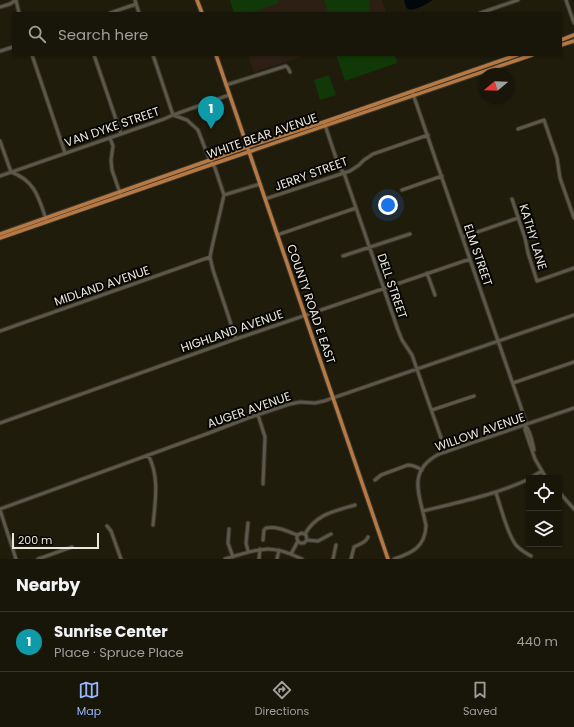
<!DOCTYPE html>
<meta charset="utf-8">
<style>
body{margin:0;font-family:Poppins,sans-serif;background:#252217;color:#f1f3f6}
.controls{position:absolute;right:12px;bottom:12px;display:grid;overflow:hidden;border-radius:0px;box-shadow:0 1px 3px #0004}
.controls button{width:36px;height:36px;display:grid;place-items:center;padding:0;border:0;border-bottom:1px solid #36342a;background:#181509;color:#f1f3f6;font:20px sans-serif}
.compass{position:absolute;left:478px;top:68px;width:36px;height:36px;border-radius:50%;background:#181509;box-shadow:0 1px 3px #0004;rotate:251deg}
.scale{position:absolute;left:12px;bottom:10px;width:87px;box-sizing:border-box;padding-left:4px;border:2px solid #eae8de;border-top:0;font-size:11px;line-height:14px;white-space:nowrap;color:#eae8de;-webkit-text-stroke:3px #080602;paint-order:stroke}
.you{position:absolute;left:388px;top:205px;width:14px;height:14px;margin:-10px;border:3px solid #fff;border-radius:50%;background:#1a73e8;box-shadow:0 0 0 6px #1a73e833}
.badge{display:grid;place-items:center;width:26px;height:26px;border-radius:50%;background:#97b6fd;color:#fff;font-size:13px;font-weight:700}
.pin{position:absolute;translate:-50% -33px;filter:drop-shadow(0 1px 2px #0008)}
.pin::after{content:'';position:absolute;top:21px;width:14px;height:12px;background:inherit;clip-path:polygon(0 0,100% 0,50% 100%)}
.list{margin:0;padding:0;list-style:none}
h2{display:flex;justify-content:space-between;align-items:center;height:52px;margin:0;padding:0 16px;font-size:17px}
h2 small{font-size:13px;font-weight:400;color:#9f9f9c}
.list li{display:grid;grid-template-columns:26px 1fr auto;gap:12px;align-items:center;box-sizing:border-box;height:60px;padding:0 16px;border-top:1px solid #36342a}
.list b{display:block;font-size:15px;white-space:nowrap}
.list p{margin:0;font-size:13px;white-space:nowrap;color:#9f9f9c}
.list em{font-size:13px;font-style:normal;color:#9f9f9c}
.icon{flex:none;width:22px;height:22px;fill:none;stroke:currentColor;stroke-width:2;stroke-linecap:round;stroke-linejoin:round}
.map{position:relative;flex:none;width:574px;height:559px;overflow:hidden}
.search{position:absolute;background:#181509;box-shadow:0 1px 3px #0004;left:12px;right:12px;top:12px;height:44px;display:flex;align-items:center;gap:10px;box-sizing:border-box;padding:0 14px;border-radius:0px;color:#9f9f9c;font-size:15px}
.sheet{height:112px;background:#181509}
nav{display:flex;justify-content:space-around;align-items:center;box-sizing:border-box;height:56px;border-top:1px solid #36342a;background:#181509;font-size:11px;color:#9f9f9c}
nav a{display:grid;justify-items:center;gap:2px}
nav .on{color:#97b6fd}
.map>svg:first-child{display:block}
.education{fill:#2d1f14}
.green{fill:#113907}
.water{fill:#01080b}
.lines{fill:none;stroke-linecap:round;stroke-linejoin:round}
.minor-casing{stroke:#36332c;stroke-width:5}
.major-casing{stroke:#36332c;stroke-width:5.5}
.minor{stroke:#5c5746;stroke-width:3}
.major{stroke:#b77943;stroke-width:3.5}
.labels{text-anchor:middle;stroke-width:4;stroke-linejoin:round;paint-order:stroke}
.street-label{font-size:12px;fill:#eae8de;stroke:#080602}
</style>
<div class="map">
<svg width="574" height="559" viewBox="0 0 574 559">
<rect width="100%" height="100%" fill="#201c0c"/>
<path class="education" d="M230,0H382L386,13H234Z
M248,55H307L254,72Z"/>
<path class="green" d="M230,0H278L279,3L251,13H234Z
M324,0H369L370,11L366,13H328Z
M336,55H395L397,63L345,81Z
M329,75L336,95L320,100L314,80Z"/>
<path class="water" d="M404,0H433C428,3 414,12 408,9C405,7 405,3 404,0Z"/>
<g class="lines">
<defs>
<path id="minor" d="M16,0L19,13
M135,0L139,13
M566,0L574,23
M0,7L10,4L16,0
M110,13L136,4
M480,13L518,0
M0,51L13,47
M32,55L65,153
M94,55L121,134
M153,55L173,115L187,120L198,130L208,156L215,168L224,195L212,247L210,257L213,270L236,339
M226,85L286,66L288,68L290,72
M412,91L526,422L525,430L535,459L546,478
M325,125L339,167L344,173L398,330L402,340L412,355L446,452
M518,129L544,120L557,158L560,178L574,218
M110,138L113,146L111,160L112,170L121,196
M0,141L11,172C36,181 39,199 47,222
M0,176L164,119L173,115L229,95
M402,190L442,176
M224,195L260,184
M265,199L350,171L359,165L364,160L373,154L428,135
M512,199L525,238L528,253L537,281L574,268
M277,235L356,208
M463,237L518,218
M343,256L410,234
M427,273L435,295
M0,331L210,257
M513,383L574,362
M432,410L474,396
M258,415L265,437L263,484
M0,423L236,339L470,259
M525,425C531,432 532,441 534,450
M148,455C160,476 155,503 153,525
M530,478L542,471
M375,480L381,475L408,465C413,465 417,467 422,470
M559,492L574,509
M496,493C501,507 507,534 516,545C520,550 526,553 531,556
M0,509L209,433L248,418L290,404L300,402L315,403L324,401L574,315
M0,510L16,559
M423,511C459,502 495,495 529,479
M107,526L111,531L121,559
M229,529L228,543L233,557
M305,534C316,514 335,511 355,505
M263,540L264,530L266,528C277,526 287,531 297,535
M307,540L318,541L331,534
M248,551L246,543L248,523
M291,554L298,541L297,539V535L302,533L306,535L307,540L304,543H300L298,541
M38,559L72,547
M225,559C258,549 269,543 302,559
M259,559L260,549
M277,559L279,550
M333,559L336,545
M351,559L354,547C359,544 366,543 368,537
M394,559C412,553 425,547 426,526C421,497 405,472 439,454L574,408"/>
<path id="major" d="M197,0L202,13
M561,40L574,35
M561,45L574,41
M216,55L388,559
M0,234L247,147L324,122L517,55
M0,238L213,164L532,55"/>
</defs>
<use href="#minor" class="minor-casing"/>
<use href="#major" class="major-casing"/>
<use href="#minor" class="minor"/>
<use href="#major" class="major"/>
</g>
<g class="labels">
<g class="street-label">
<text transform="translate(112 127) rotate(-19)" y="4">VAN DYKE STREET</text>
<text transform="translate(262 136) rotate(-19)" y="4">WHITE BEAR AVENUE</text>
<text transform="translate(311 174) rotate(-20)" y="4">JERRY STREET</text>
<text transform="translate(533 237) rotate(73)" y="4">KATHY LANE</text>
<text transform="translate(478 255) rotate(71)" y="4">ELM STREET</text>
<text transform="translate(102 286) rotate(-19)" y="4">MIDLAND AVENUE</text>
<text transform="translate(392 286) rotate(71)" y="4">DELL STREET</text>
<text transform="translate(311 304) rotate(71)" y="4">COUNTY ROAD E EAST</text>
<text transform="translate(232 331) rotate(-19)" y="4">HIGHLAND AVENUE</text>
<text transform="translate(249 410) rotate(-19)" y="4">AUGER AVENUE</text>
<text transform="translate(480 432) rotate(-19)" y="4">WILLOW AVENUE</text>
</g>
</g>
</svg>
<div class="controls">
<button><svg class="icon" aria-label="locate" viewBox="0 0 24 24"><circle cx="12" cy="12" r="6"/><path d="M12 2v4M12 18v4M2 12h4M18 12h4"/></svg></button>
<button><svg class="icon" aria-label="layers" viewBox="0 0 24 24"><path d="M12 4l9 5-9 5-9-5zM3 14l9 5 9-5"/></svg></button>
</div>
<svg class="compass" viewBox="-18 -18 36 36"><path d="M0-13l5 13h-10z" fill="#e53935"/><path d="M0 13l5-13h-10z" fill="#9f9f9c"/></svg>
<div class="scale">200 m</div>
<div class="you"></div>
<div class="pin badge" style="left:211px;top:129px;background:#0f9aa8">1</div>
<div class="search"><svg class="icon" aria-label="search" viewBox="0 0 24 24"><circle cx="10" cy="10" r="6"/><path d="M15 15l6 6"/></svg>Search here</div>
</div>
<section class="sheet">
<h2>Nearby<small></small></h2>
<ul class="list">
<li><span class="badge" style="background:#0f9aa8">1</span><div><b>Sunrise Center</b><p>Place · Spruce Place</p></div><em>440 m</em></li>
</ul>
</section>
<nav>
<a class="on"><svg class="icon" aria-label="map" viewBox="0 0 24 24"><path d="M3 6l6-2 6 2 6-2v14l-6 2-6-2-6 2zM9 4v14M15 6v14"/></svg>Map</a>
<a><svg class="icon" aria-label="directions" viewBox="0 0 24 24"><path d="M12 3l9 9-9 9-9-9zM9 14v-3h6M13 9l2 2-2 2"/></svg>Directions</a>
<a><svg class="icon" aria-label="saved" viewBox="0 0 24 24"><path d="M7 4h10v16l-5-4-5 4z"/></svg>Saved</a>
</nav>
